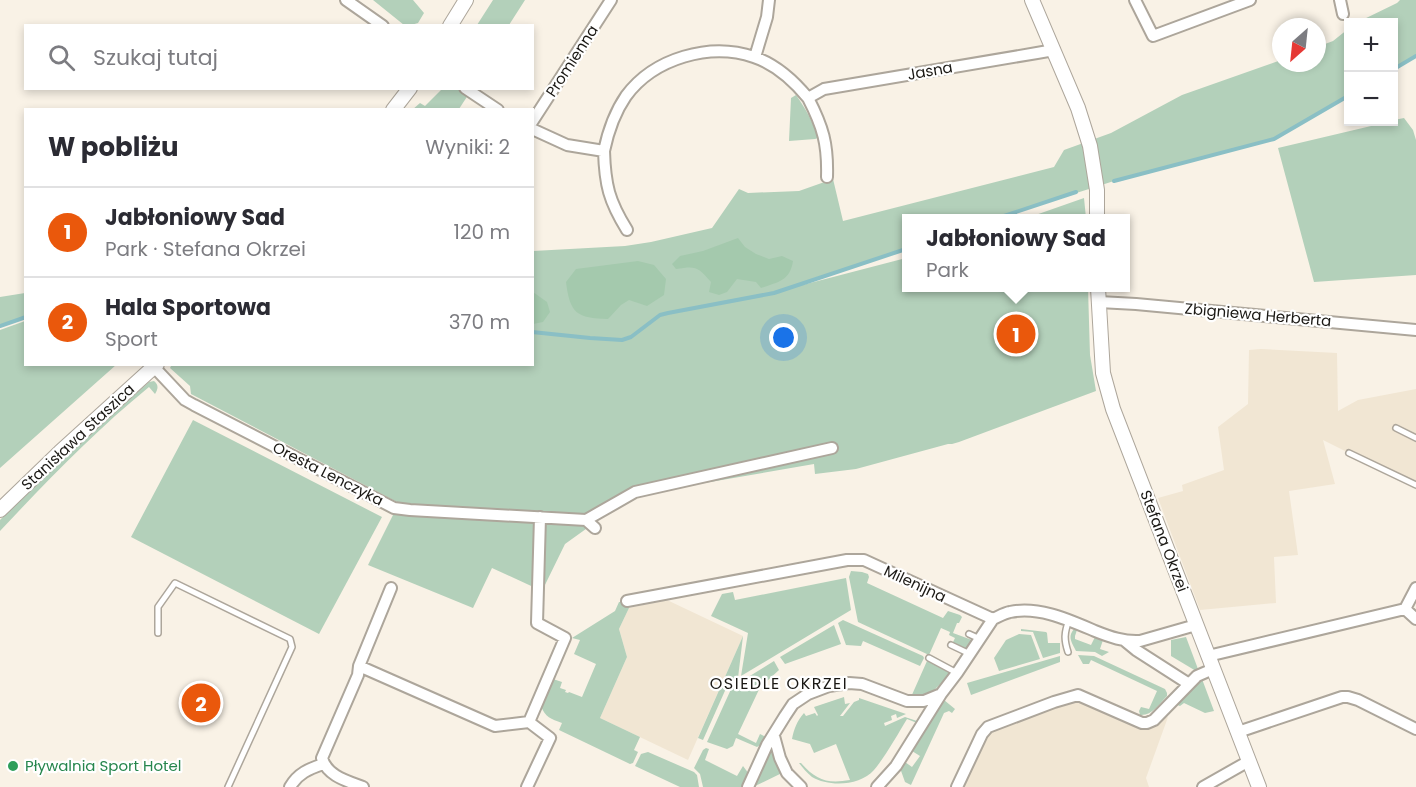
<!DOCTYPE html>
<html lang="pl">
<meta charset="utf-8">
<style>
body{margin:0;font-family:Poppins,sans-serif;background:#f2f2f3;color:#2b2b33}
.controls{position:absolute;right:18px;top:18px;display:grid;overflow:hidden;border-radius:0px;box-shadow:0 3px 9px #0003}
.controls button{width:54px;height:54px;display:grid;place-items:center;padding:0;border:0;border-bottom:2px solid #e1e1e2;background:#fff;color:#2b2b33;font:30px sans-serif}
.compass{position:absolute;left:1272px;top:18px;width:54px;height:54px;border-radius:50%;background:#fff;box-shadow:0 3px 9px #0003;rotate:207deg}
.you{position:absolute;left:784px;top:338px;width:21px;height:21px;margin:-15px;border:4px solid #fff;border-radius:50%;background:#1a73e8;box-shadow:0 0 0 9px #1a73e833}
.badge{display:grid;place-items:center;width:39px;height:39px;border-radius:50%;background:#ea580c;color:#fff;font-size:20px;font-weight:700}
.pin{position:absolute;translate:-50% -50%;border:3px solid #fff;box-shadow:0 2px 6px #0006}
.popup{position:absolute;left:902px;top:214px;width:228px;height:78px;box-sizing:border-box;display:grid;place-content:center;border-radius:0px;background:#fff;filter:drop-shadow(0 2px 4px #0005);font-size:20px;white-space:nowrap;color:#7c7c81}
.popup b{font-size:22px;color:#2b2b33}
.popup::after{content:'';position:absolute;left:50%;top:100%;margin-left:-12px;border:12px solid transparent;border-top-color:#fff}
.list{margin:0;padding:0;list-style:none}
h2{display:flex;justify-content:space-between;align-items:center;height:78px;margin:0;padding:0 24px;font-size:26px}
h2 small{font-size:20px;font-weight:400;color:#7c7c81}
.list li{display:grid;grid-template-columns:39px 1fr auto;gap:18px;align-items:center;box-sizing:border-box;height:90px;padding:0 24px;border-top:2px solid #e1e1e2}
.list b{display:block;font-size:22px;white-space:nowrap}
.list p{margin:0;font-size:20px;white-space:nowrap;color:#7c7c81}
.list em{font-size:20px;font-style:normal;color:#7c7c81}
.icon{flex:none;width:33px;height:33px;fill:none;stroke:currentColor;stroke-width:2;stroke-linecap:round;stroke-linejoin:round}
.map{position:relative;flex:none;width:1416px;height:787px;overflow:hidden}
.search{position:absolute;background:#fff;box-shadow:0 3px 9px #0003;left:24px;top:24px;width:510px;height:66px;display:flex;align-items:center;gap:15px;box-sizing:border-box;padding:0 21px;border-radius:0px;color:#7c7c81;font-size:22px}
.panel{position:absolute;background:#fff;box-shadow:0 3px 9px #0003;left:24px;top:108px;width:510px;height:258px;border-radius:0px}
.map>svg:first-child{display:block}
.built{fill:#f1e6d3}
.green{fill:#b3d0ba}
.forest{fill:#a4c9ad}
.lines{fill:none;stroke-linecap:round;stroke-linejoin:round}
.stream{stroke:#8abfc5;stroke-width:4}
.service-casing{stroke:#ada69b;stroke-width:8}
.minor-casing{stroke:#ada69b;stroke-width:14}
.tertiary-casing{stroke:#ada69b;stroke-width:16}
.service{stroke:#fff;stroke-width:5}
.minor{stroke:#fff;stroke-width:10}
.tertiary{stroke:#fff;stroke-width:14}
.leisure-dot{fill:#2e9e5b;stroke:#fff;stroke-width:2}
.labels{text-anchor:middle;stroke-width:4.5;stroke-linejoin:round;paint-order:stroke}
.street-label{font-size:15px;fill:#1a1814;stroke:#fff}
.leisure-label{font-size:15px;fill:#27864d;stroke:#fff;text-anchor:start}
.neighbourhood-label{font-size:16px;letter-spacing:1.5px;fill:#1a1814;stroke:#fff}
</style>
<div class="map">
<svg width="1416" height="787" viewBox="0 0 1416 787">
<rect width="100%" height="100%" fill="#f9f2e6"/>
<path class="built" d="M1261,349L1337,353L1338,411L1358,400L1416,389V485L1349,453L1323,440L1335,484L1289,491L1298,555L1274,557L1276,603L1200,610L1158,498L1183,491L1182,485L1224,470L1218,427L1248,404L1249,350Z
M667,600L743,636L688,760L600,718L627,657L619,629L629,608Z
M1072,696L1142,723L1168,717L1146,778L1149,787H957L982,734Z"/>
<path class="green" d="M373,0H413L424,13L418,23L411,25H404Z
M493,0H525L509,25H477Z
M1400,0H1416V56L1394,69V22H1358L1397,3Z
M1348,29V96L1274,139L1114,181L998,218H906V249L787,289L906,258V288H1088L1090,355L1096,391L959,442L952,444H948L856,469L815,474L814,464L646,493L611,511L565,544L542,591L492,568L473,608L368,565L399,503L191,394L190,386L170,368L172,364H532L533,251L625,246L651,242L712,228L739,189L748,193L799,191L833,179L843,221L1054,167L1064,150L1111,133L1182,95L1281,60V63H1317V47L1333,41Z
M442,89H472L459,109L412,110L420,103L425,106Z
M796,95C806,109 813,122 818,138L815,139L789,141L791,98Z
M1404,118L1413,130L1416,140V275L1314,282L1278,148L1388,122H1394V120Z
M1084,198L1086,218H1027Z
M25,293V317L0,326V297Z
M25,321L26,364L116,365L0,468V330Z
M154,381C159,385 158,389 155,394L149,387C95,431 48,480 0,531V520C47,471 98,427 149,382Z
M193,420L382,517L319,634L131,537Z
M851,571L862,572L868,574L869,577L867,583L943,618L948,611L960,615L962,617L959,623H957L953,633L972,640L965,650L952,644L955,638L949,635L950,632L941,628L929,655L858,622L849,577Z
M846,578L851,610L741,676L748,633L711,616L722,594L733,592L735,600Z
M619,602H626L627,608H629L619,629L627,657L600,718L640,737L634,750L638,752L633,763L630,764L559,730L562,723C551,719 545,717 541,706L553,679L562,682L560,688L566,690L565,692L568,693L569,692L582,697L596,664L574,654L580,640L572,638L615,611Z
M843,620L923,656L924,658L920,666L863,641L861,646L846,645L838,623Z
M834,625L841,644L785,664L780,657Z
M1021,629L1046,632L1047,633L1048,643H1060V653L1043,658L1033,632L1021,631Z
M1074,629L1077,630L1075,636V639L1091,645L1095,637L1103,640L1100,649L1109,652L1102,656L1095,652L1076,651C1072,643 1067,637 1074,629Z
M1019,634L1031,635L1040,659L999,671L994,658L1006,640Z
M743,636L738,678L728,684L703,740L698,738Z
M1186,637L1198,669L1196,671L1171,656V640Z
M1078,655L1094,656L1165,689L1167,693V696C1159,704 1152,716 1140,715L1139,711L1141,707L1149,709L1157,691L1091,660L1089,664H1083Z
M1060,656V662L971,695L967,683Z
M774,661L779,670L767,681L764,679L738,734L756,743L760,734L768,738L763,743L757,747L736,738L733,746L727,749L707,742L732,687Z
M927,661L950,673C939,686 929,699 911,697Z
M1202,679L1214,711L1205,713L1184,703L1180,706L1175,704L1198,681Z
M844,697L845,704L850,703L840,716H843L854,702L859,700V698L906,714L897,718L896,714L891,716L892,720L884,723L885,726L905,717L920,722L917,723L907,719C898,734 885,757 874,770C860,786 829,787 812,777C807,773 803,768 799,763H801C816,780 827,784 850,780L836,744L814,753L810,744L792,739C794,729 797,721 804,713L806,716L815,713L817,716L818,715L814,707Z
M944,700L955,709L952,713L949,711L944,713L911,785L905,782L900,768L905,762L912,767L920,756L912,751Z
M706,748L709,749L705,760L737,776L743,766L749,774L745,787H703L700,774L694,768L703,750Z
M772,749L782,773L753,787L769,752Z
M648,752L694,772L697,775L699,787H680L635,766L641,754Z"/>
<path class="forest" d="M738,238L745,247L756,254L769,259L782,256L793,261C790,281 778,282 761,288L756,282L737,279L727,292L719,295L709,292L711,282C697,266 696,266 676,269L672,264L680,256L703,251Z
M638,261L654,265L666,279L664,295L647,306L629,300L621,305L608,319C577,318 570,314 566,282L576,269Z
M533,292L547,302L550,312L543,322L533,324Z"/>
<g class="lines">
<path class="stream" d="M1394,69L1416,56
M1114,181L1274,139L1348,96
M998,218L1076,192
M0,326L26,317
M532,332L590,338L622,340L631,337L660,315L668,313L774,293L906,249"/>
<defs>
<path id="service" d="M1396,428L1416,438
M1349,453L1416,485
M158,633V607L175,583L290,639L292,647L228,787
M969,634L980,639
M951,645L970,654
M1068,652C1064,640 1064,633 1069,620
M929,658L957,673"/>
<path id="minor" d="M346,0L383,26
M1135,0L1153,36L1250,0
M1340,0L1343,14
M755,57L767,17L769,0
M465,88L498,110
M808,98C823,127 828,144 827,177
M532,122L611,0
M532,129L567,145L604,151C608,132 615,112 626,96C654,58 710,42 754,57C775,64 794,81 808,98L824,89L1037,53L1054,50
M604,151C605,185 609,201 627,230
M1099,302L1136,304L1416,330
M154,367L185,400L194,405L394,508L410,510L586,520L595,528
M586,520L635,492L832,448
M627,601L847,560H864L993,619C998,617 1004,613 1010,612C1039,606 1069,620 1095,631C1110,637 1124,642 1140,641L1196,625
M1405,609L1416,619
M1125,641L1136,650L1189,684
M1208,656L1405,609L1416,588
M359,666L495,726L529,722L565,638L537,623L540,517
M1238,732L1342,697H1348L1358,700L1416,729
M774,736L780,758L787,773L801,787
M290,787C298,773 309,769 323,764
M363,787C347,781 327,776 322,758L358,675L359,666L391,588
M527,787L550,738L529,722
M748,787L767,745L785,716L793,704L808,694L829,686L849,683L862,684L907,701H924L941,694
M877,787L896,766L941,694L957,673L993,619
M957,787L982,734L988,727L1054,702L1078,695L1142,723H1147L1154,720L1197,676L1213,669
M1203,787L1249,761"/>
<path id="tertiary" d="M1032,0L1078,108L1090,146L1097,190V218
M450,26L466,0
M393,110L410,88
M1098,288L1103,373L1113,409L1259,787
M0,510L60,452L157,364"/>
</defs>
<use href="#service" class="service-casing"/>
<use href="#minor" class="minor-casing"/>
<use href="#tertiary" class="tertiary-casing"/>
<use href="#service" class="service"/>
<use href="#minor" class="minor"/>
<use href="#tertiary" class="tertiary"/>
</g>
<circle class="leisure-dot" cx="13" cy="766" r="6"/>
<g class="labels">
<g class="street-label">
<text transform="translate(572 61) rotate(-57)" y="5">Promienna</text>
<text transform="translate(930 71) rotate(-10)" y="5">Jasna</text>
<text transform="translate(1258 315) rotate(5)" y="5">Zbigniewa Herberta</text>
<text transform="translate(78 437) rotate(-43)" y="5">Stanisława Staszica</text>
<text transform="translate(328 474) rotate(27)" y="5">Oresta Lenczyka</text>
<text transform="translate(1164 541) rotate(69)" y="5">Stefana Okrzei</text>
<text transform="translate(915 584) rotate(25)" y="5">Milenijna</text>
</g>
<g class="leisure-label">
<text x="25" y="771">Pływalnia Sport Hotel</text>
</g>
<g class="neighbourhood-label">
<text x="779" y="689">OSIEDLE OKRZEI</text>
</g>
</g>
</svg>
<div class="controls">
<button>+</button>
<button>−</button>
</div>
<svg class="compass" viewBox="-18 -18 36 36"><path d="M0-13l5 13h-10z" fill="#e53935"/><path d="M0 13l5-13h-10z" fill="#7c7c81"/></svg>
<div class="you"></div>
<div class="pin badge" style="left:1016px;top:334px">1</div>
<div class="popup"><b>Jabłoniowy Sad</b>Park</div>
<div class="pin badge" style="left:201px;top:703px">2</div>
<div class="search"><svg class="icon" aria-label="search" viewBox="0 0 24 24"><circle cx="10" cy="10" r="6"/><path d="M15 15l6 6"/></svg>Szukaj tutaj</div>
<section class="panel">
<h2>W pobliżu<small>Wyniki: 2</small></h2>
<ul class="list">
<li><span class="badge">1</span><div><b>Jabłoniowy Sad</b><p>Park · Stefana Okrzei</p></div><em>120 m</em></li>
<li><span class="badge">2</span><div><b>Hala Sportowa</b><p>Sport</p></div><em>370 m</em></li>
</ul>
</section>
</div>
